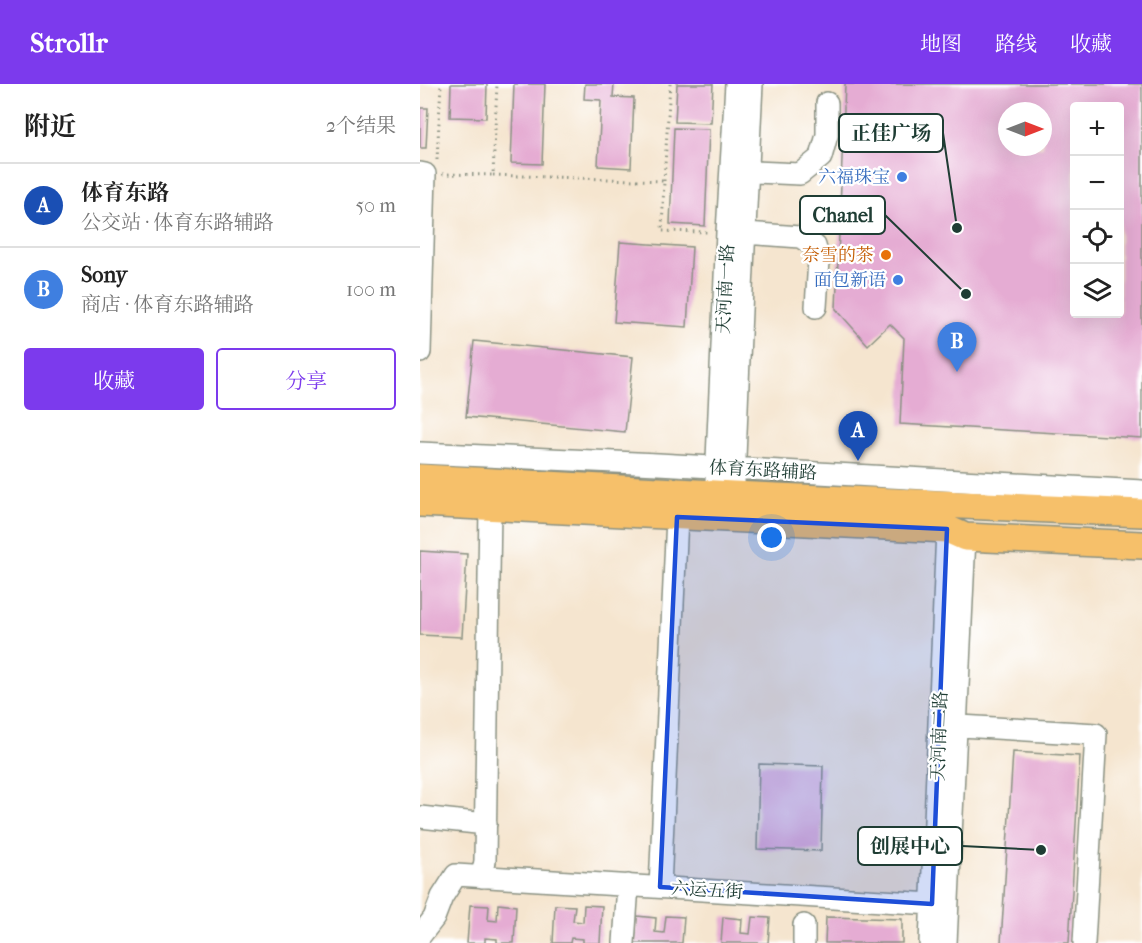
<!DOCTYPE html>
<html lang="zh">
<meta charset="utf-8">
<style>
body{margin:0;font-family:"IM FELL French Canon","Noto Serif SC",serif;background:#f2f2f2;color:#222}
.controls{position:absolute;right:18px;top:18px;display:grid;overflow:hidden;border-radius:6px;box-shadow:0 6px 24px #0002}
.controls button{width:54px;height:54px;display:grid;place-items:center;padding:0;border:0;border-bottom:2px solid #e0e0e0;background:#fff;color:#222;font:30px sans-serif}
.compass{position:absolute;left:578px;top:18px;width:54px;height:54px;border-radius:50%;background:#fff;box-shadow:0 6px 24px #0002;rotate:90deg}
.you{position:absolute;left:352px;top:454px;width:21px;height:21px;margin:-15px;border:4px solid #fff;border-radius:50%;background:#1a73e8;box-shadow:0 0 0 9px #1a73e833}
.badge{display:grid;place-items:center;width:39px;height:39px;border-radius:50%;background:#7c3aed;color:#fff;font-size:20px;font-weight:700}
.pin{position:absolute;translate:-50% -50px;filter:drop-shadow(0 2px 3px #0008)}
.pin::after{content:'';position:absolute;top:32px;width:21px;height:18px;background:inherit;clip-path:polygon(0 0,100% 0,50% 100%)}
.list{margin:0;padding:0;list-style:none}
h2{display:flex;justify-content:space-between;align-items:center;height:78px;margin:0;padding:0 24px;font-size:26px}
h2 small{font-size:20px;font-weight:400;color:#767676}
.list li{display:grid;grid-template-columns:39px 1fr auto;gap:18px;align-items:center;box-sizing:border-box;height:84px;padding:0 24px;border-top:2px solid #e0e0e0}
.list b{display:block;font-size:22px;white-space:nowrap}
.list p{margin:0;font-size:20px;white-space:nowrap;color:#767676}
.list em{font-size:20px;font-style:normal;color:#767676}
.actions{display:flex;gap:12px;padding:18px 24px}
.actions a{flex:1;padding:14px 0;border:2px solid #7c3aed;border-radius:6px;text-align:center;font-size:21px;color:#7c3aed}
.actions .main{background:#7c3aed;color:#fff}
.icon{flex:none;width:33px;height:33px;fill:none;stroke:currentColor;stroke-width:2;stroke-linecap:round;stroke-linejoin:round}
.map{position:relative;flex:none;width:722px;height:859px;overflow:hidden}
header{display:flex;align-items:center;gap:36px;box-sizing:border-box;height:84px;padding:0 30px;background:#7c3aed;color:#fff}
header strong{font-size:28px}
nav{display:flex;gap:33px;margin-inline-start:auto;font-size:21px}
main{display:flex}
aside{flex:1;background:#fff}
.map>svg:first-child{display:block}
.building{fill:#e5acd3;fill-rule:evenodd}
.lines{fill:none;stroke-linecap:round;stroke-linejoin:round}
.minor-casing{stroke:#8a9182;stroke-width:24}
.major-casing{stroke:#8a9182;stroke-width:30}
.path{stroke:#8a9182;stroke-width:3;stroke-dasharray:1.5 4.5;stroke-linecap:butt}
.minor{stroke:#fff;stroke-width:21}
.major{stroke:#f6c06b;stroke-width:27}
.marked{fill:#1d4ed8;fill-opacity:0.2;stroke:#1d4ed8;stroke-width:4.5;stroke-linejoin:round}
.shop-dot{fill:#3f7fe0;stroke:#fff;stroke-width:2}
.food-dot{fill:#e8710a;stroke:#fff;stroke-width:2}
.labels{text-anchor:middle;stroke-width:4.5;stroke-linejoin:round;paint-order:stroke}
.shop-label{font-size:18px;fill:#366cbe;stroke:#fff;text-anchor:end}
.food-label{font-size:18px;fill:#c56008;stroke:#fff;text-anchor:end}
.street-label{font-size:18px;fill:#1f3d34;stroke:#fff}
.leader{fill:none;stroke:#1f3d34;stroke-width:2}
.callout-dot{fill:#1f3d34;stroke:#fff;stroke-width:2}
.callout{fill:#fff;stroke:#1f3d34;stroke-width:2}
.callout-label{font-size:20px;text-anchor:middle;font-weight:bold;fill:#1f3d34}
</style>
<header>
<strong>Strollr</strong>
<nav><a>地图</a><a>路线</a><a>收藏</a></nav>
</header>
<main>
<aside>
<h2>附近<small>2个结果</small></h2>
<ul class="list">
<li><span class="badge" style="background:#1a4fb4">A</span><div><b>体育东路</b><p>公交站 · 体育东路辅路</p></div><em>50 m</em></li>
<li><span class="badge" style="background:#3f7fe0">B</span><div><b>Sony</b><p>商店 · 体育东路辅路</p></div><em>100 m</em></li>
</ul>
<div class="actions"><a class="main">收藏</a><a>分享</a></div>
</aside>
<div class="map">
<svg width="722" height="859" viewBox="0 0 722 859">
<rect width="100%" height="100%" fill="#fff"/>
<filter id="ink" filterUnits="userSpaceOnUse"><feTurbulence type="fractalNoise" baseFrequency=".0167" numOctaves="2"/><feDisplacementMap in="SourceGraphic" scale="12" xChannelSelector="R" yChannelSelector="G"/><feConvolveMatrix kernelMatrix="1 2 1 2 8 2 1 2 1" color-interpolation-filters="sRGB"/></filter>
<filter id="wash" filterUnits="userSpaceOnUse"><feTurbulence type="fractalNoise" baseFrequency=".008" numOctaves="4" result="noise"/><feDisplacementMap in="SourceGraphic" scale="24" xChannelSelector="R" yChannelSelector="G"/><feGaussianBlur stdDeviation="1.35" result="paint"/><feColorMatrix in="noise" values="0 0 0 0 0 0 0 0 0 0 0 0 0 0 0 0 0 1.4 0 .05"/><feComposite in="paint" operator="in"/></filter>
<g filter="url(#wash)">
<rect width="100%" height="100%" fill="#f5e5cf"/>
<g id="blocks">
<path class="building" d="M31,0H67L66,34L30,33Z
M94,0H125L122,80L91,79Z
M165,0H194L193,13L214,14L211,84L178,82L181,16L164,15Z
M257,0H293L291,39L255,38Z
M425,0H722V354L480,340L484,254L470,240L448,261L416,225ZM654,22H700V230H654ZM587,27H623V63H587Z
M0,24H8L6,64H0Z
M254,44L289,45L285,142L250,140Z
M200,158L272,163L267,243L194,238Z
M54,257L213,273L205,348L46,333Z
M0,467L47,470L42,553L0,551Z
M593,668L660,672L649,859H581Z
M339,680L403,682L401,767L337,765Z
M78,820L96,822L94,859H77V855L65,854V859H47L50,821L69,822L68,836L77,837Z
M135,821L155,822L153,837L163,838L164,821L182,822L180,859H163V855L151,854L150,859H133Z
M217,832L236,834L235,848L244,849L246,832L264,833L262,859H215Z
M303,833L322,835L321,849L330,850L332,833L350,834L348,859H301Z
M406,833L482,835V859H405Z"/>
</g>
</g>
<g filter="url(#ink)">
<use href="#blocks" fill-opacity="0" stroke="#8a9182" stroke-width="1.5"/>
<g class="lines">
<defs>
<path id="minor" d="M315,87L380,90L401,73L407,51V19
M0,89L5,90L0,268
M311,148L380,153L395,162L399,176L396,223
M0,369L238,380L722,407
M296,398L307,148L316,0
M314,398L321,226L332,0
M523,641L676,650L664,859
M0,733L66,740
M62,793L65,777L70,422
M240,803L257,433
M0,852L14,834L22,813L36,791L512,820
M204,859L208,801
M384,859V841
M510,859L527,445
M526,859L545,453"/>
<path id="major" d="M0,394L313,411L722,429
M0,419L527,445L545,453L722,461"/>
</defs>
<use href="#minor" class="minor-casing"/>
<use href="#major" class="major-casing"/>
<path class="path" d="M17,76L21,0
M22,90L73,91L77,0
M73,91L244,97L242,147L290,148
M244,97L250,0"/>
<use href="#minor" class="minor"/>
<use href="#major" class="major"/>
</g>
</g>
<path class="marked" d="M257,433L527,445L512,820L240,803Z"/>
<g class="shop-dot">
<circle cx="482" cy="93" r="6"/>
<circle cx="478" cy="196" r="6"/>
</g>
<circle class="food-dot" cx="466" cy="171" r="6"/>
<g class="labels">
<g class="shop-label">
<text x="470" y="99">六福珠宝</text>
<text x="466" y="202">面包新语</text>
</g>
<g class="food-label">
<text x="454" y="177">奈雪的茶</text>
</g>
<g class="street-label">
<text transform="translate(305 205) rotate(-87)" y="6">天河南一路</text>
<text transform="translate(343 386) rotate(3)" y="6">体育东路辅路</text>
<text transform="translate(519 652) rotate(-88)" y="6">天河南二路</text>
<text transform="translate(287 806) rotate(3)" y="6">六运五街</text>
</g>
</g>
<path class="leader" d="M537 144L523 49M546 210L465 131M621 766L542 762"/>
<g class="callout-dot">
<circle cx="537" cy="144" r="6"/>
<circle cx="546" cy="210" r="6"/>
<circle cx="621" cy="766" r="6"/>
</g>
<g class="callout">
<rect x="419" y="30" width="104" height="38" rx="6"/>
<rect x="380" y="112" width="85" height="38" rx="6"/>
<rect x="438" y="743" width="104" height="38" rx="6"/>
</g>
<g class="callout-label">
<text x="471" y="56">正佳广场</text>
<text x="423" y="138">Chanel</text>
<text x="490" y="769">创展中心</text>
</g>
</svg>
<div class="controls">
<button>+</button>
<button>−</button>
<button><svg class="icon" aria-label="locate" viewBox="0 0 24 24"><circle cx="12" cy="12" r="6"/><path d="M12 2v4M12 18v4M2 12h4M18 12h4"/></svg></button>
<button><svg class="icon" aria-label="layers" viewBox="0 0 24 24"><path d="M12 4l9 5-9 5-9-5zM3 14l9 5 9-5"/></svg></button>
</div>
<svg class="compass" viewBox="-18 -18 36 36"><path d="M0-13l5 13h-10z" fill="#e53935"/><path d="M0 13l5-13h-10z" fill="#767676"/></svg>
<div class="you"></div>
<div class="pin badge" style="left:438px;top:377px;background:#1a4fb4">A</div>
<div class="pin badge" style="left:537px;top:288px;background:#3f7fe0">B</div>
</div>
</main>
